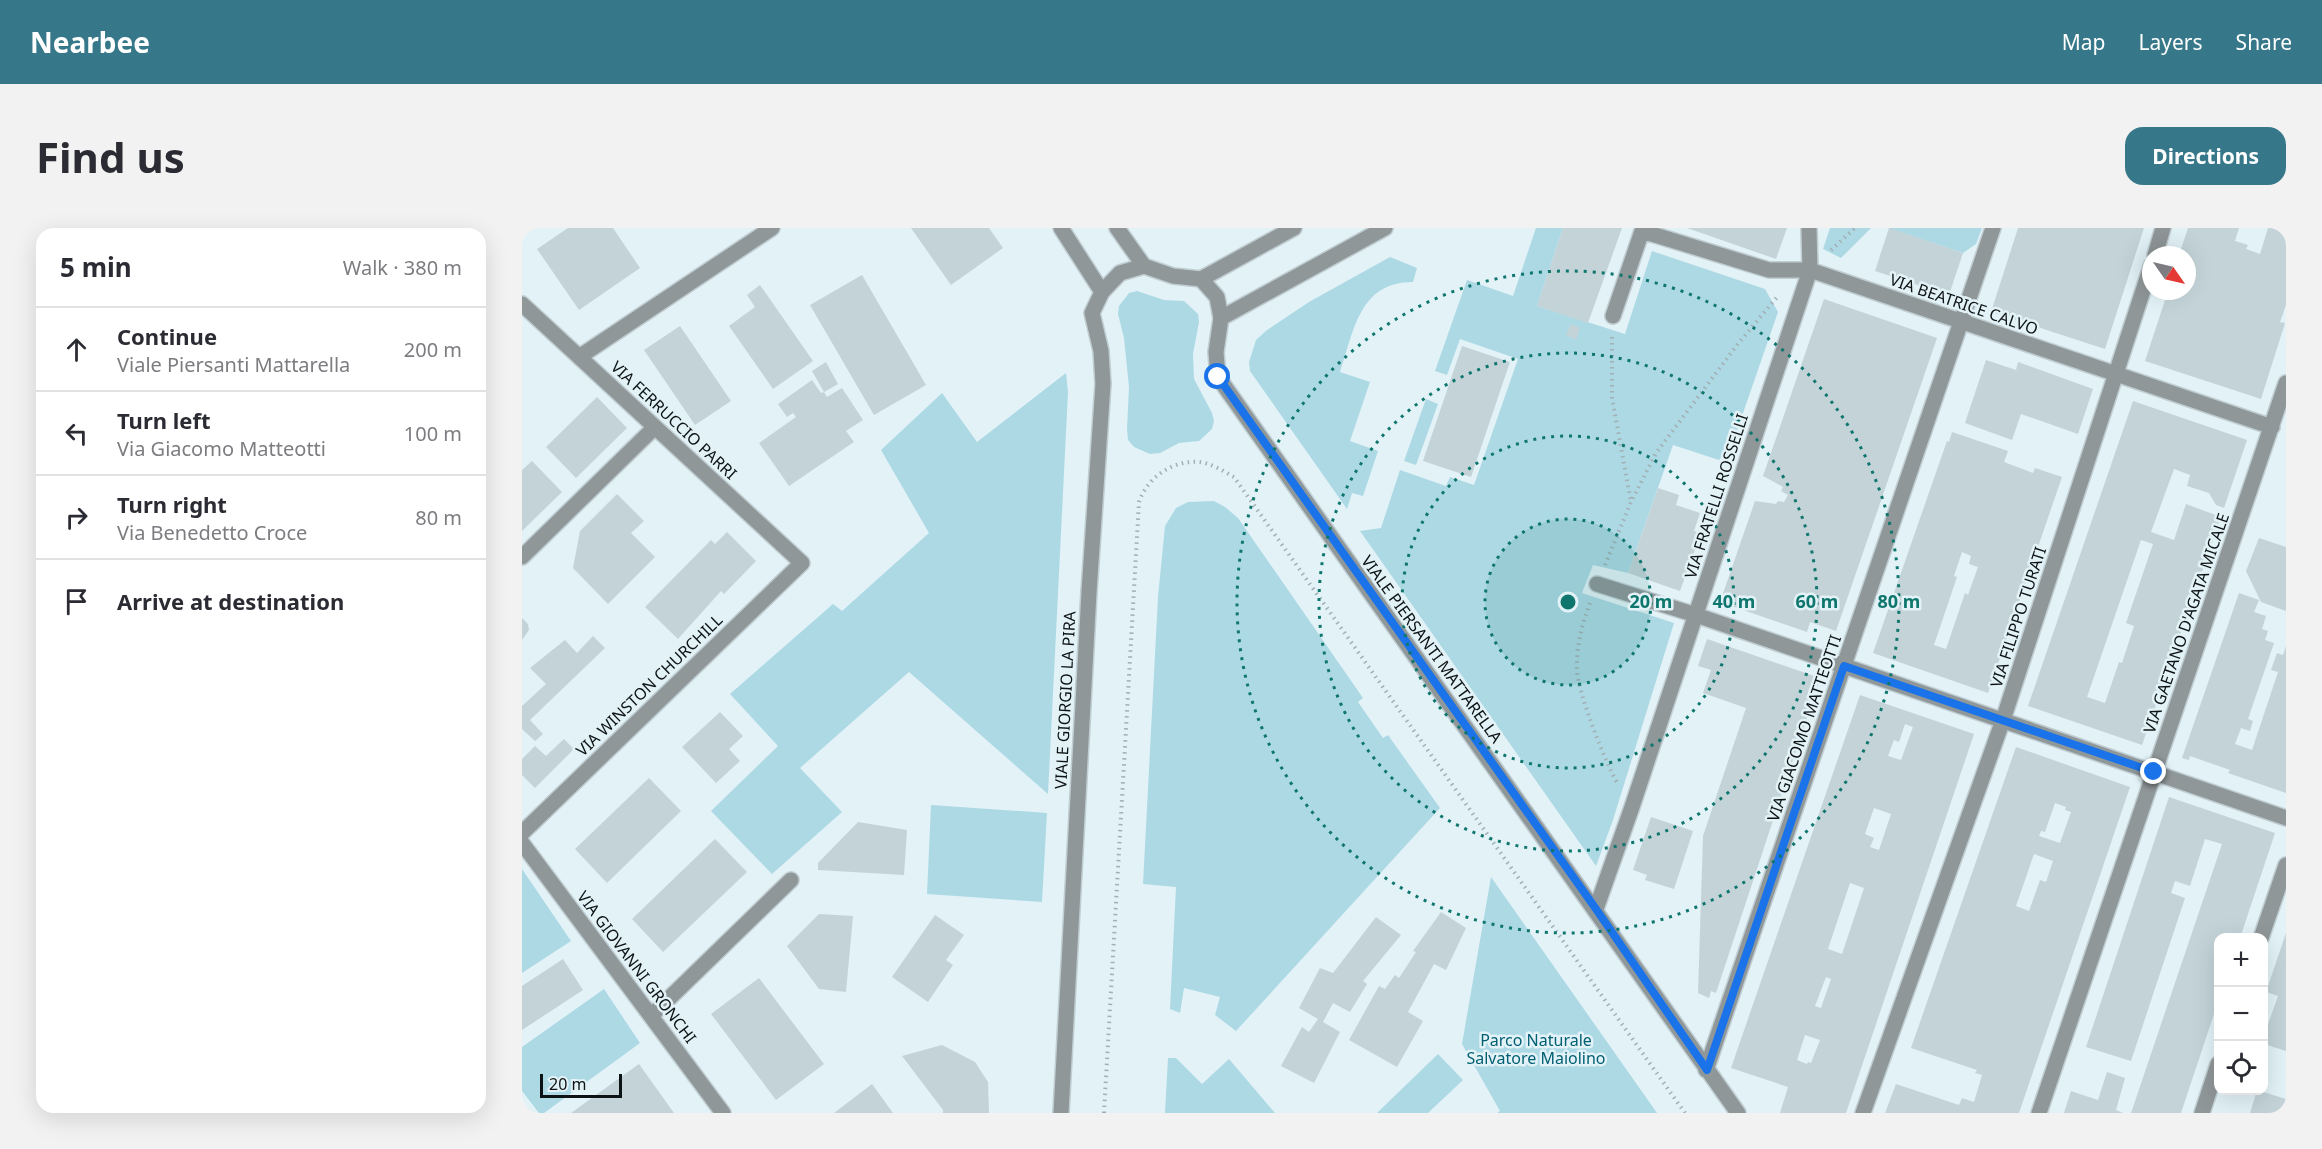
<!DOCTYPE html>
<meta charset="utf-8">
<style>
body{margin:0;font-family:"Noto Sans",sans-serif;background:#f2f2f3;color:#2b2b33}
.controls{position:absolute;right:18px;bottom:18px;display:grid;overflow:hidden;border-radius:12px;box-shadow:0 6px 24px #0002}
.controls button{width:54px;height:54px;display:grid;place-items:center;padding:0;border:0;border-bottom:2px solid #e1e1e2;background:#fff;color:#2b2b33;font:30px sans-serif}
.compass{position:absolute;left:1620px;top:18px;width:54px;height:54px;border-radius:50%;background:#fff;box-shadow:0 6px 24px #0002;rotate:124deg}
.scale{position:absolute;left:18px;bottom:15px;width:82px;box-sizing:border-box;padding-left:6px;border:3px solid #0d1315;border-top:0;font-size:16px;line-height:21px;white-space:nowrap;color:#0d1315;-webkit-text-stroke:4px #e2f2f7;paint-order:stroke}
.stop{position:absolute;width:18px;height:18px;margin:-14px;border:4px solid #1a73e8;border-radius:50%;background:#fff}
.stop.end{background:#1a73e8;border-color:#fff;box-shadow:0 2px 6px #0008}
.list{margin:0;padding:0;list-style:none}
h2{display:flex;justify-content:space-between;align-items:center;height:78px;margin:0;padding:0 24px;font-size:26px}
h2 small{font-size:20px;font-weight:400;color:#7c7c81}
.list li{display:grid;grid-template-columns:39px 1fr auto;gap:18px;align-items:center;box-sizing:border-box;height:84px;padding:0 24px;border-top:2px solid #e1e1e2}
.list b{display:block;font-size:22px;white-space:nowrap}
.list p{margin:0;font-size:20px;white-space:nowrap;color:#7c7c81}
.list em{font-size:20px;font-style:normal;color:#7c7c81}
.icon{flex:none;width:33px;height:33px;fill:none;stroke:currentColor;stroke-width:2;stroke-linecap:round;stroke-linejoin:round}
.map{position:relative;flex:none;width:1764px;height:885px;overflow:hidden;border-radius:18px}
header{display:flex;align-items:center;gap:36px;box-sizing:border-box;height:84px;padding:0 30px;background:#367889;color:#fff}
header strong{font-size:28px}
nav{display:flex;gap:33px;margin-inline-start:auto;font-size:21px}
.intro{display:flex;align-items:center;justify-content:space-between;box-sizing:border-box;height:144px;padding:0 36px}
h1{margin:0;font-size:42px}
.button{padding:15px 27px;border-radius:18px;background:#367889;color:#fff;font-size:21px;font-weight:700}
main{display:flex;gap:36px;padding:0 36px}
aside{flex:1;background:#fff;border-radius:18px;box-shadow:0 6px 24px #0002}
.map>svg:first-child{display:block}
.green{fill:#add9e5}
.building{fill:#c3d3d8;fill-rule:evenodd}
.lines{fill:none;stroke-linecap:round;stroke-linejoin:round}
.minor-casing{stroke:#c0ced3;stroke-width:18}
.tertiary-casing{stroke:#c0ced3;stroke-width:18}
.path{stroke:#a2afb3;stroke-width:4;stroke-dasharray:1.5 4.5;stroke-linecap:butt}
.minor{stroke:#909799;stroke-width:15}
.tertiary{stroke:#909799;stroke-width:15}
.route{stroke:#1a73e8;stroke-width:8}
.ring{fill:none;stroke:#0f766e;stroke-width:3;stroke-dasharray:3 6}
.labels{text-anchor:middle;stroke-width:5;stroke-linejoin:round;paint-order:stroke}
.street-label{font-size:16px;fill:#0d1315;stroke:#e2f2f7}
.park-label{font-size:16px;fill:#005f72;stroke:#e2f2f7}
.centre{fill:#0f766e;stroke:#e2f2f7;stroke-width:3}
.ring-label{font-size:18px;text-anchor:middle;font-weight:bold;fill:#0f766e;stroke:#e2f2f7;stroke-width:5;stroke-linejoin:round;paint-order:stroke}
</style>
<header>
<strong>Nearbee</strong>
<nav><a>Map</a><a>Layers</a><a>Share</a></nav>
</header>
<div class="intro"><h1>Find us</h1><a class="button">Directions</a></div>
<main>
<aside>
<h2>5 min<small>Walk · 380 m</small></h2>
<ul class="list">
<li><svg class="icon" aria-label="ahead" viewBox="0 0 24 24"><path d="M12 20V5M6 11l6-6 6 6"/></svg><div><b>Continue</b><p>Viale Piersanti Mattarella</p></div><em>200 m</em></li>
<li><svg class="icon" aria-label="left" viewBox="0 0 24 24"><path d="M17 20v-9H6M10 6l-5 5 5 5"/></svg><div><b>Turn left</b><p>Via Giacomo Matteotti</p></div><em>100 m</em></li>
<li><svg class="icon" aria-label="right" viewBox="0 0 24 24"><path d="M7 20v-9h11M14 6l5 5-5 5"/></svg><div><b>Turn right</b><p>Via Benedetto Croce</p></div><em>80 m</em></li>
<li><svg class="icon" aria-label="arrive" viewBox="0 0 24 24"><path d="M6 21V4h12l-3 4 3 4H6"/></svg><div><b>Arrive at destination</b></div></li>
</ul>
</aside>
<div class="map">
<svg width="1764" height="885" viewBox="0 0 1764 885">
<rect width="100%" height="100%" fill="#e2f2f7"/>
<path class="green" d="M1014,0H1041L1015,78L1103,106L1130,23L1243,61L1256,84L1211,214L1197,232L1151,217L1106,345L1071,337L1060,365L1152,395L1091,592L1074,638L838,303L859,300L878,242L924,258L928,249L952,257L996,131L938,111L925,147L913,143L945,52L991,68Z
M1308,0H1349L1319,30L1301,21Z
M1366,0H1460L1454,16L1441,25Z
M868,29L895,40L891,54C837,54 832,103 818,144L848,154L828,213L856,223L841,268L830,265L825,281L728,143L727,134L734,112L745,102L787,74Z
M615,63L642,72L662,73L676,86L677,94L671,126L672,151L690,185L692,193L690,201L677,213L657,215L638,225L628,226L612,219L606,212L605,201L607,159L602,110L596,86L597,78L607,65Z
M544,145L546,164L526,566L387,444L278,540L320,584L250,646L189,583L256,518L208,466L311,376L320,383L407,305L359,222L420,165L455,214Z
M904,171L916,176L894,237L882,233Z
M692,273L703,279L716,290L841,470L836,474L861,510L866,507L918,580L714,803L693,787L698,769L662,760L658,785L648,781L654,659L621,656L636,369L643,298L654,280L666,274Z
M409,577L525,585L520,674L405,666Z
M0,641L49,713L0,745Z
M969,649L1135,885H975L978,883L940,816Z
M82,761L118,815L22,885H17L0,863V819Z
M916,826L941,852L906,885H855Z
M646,830H654L680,856L707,831L753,885H643Z"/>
<path class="building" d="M46,0H91L118,40L57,82L15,21Z
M389,0H467L481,20L429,57Z
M1041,0H1100L1066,95L1015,78Z
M1165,0H1265L1254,31Z
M1367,0L1441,25L1427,67L1353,43Z
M1496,0H1622L1583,121L1469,84Z
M1666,0H1717L1713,13L1726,17L1724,21L1738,26L1746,0H1764V77L1758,94L1763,95L1739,171L1623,133L1646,63H1665V27H1657Z
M340,47L404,157L352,187L288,77Z
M238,57L291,133L251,161L207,98L233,79L225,67Z
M1302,71L1415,110L1314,403L1288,394L1285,404L1198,374L1233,273L1254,276L1256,273L1262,274L1266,267L1259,263L1261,259L1241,248Z
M1049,96L1058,100L1054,112L1044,107Z
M158,98L209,173L173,197L122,122Z
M940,118L988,134L949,249L901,233Z
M1464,132L1494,142L1496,134L1571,161L1556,206L1499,186L1490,212L1443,195Z
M304,134L316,156L302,164L305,169L320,160L341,192L324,203L332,214L267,258L237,215L274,189L271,185L265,189L256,176L290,152L299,165L302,164L290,143Z
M75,169L105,200L54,250L24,219Z
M1611,173L1725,212L1702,280L1694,277L1687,265L1665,258L1668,247L1652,241L1629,304L1652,312L1664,276L1699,289L1620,517L1506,478ZM1619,312L1631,316L1604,395L1612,398L1600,435L1597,434L1583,475L1565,469Z
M1430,204L1486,223L1482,234L1511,245L1513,240L1540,249L1466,465L1351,425L1425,213L1427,214ZM1440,324L1449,328L1447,336L1456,339L1446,367L1443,365L1424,421L1412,417L1435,349L1432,348Z
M10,233L40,264L0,303V242Z
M1136,260L1157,267L1154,277L1178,285L1172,303L1179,305L1158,363L1106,345Z
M95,266L122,293L109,305L133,329L86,376L51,340L58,303Z
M205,304L234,333L202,366L199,363L156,411L123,379L189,312L193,316Z
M1737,310L1764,319V383L1739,374L1724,343Z
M1717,365L1737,372L1732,384L1744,388L1740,401L1746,403L1743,412L1752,415L1726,491L1731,493L1728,503L1719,500L1713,516L1730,522L1756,444L1749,442L1755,425L1761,427L1764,418V565L1706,545L1708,542L1668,528L1667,532L1660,530Z
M0,390L6,396L7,402L0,412Z
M71,408L83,420L8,492L21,506L13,513L0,501V478L24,456L8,440L43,412L55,425Z
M1185,411L1298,450L1194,765L1189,763L1187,770L1176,765L1181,608L1224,480L1181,465L1189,442L1176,438Z
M1338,467L1452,506L1324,885H1258L1266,859L1209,840ZM1383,496L1391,499L1379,532L1366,528L1372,512L1377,514ZM1352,580L1369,586L1357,622L1348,619L1352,610L1343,606ZM1328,655L1342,660L1320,726L1306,721ZM1304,749L1309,751L1299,780L1293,778ZM1283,807L1298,812L1289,835L1286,834L1285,836L1275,832Z
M198,484L221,508L207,521L218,533L194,555L160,519Z
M42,511L52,521L13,560L0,547V531L13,518L24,528Z
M1494,519L1608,559L1497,885H1363L1374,856L1437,877L1440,870L1452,874L1460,847L1453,845L1455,842L1389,820ZM1533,575L1544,579L1543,582L1549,584L1538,615L1517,608L1519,603L1523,604ZM1512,626L1531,633L1524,654L1518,652L1507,683L1494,678Z
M127,550L159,583L85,655L53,621Z
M1647,569L1753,605L1718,710H1696V774L1659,885H1609L1700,616L1683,611L1668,658L1653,653L1649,665L1663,670L1609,833L1564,819Z
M1129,589L1171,603L1152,661L1123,652L1125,647L1111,642Z
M336,594L385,602L382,647L296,642V635Z
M193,611L225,644L141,724L110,691Z
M919,684L944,700L924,742L912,736L886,784L901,793L875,839L827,812L857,758L863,761L873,747L877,750L894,724L891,723Z
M297,686L331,688L324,764L297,761L265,718Z
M413,687L442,707L424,732L431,737L406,774L370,749Z
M854,689L879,707L841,753L845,756L828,784L811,775L801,794L818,804L792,855L759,838L780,799L787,804L796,791L777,780L798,740L811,745Z
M1764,705V823L1742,816V802H1744L1756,768L1744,764Z
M41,731L61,762L0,802V758Z
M237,750L302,836L254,872L189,786Z
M420,817L453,834L466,854L467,885H421V882L380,828Z
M117,836L152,885H49Z
M1585,844L1603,850L1594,882L1601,885H1542L1549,863L1576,872Z
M350,856L371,885H312Z
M1735,862L1764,871V885H1728Z"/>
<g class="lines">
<defs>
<path id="minor" d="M1120,3L1247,42H1288L1750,199
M1633,27L1641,0
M679,51L772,0
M0,76L280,335L0,605
M1091,88L1121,0
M699,90L863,0
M57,129L250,0
M0,329L133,199
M1075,356L1174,387L1764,590
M0,615L201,885
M1074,681L1110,579L1288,42L1287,0
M1739,710L1764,637
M129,788L269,652
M1184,842L1471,0
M1341,885L1481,492L1629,38
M1517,885L1764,155
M1680,885L1696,836"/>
<path id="tertiary" d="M539,0L580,64
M595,0L622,38L651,48L679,51L695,69L699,90L694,124L696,149L1216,885
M539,885L567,364L581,156L579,123L570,85L580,64L598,45L622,38"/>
</defs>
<use href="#minor" class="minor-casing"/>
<use href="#tertiary" class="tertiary-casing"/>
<path class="path" d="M1309,22L1333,0
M1090,109V170L1109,274
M1083,337L1109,274L1134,225L1215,117L1256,68
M1068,375C1060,396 1054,419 1055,443C1056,464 1084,537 1096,556
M582,885L617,274C625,250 650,232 677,234C689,235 701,243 712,249L1163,885"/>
<use href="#minor" class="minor"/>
<use href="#tertiary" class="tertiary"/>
</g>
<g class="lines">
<path class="route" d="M696,149L1074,681L1185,842L1322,438L1632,544"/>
</g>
<circle cx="1046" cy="374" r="83" fill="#0f766e" fill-opacity=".12"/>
<g class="ring">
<circle cx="1046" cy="374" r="83"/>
<circle cx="1046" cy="374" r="166"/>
<circle cx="1046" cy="374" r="249"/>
<circle cx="1046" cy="374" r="331"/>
</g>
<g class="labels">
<g class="street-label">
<text transform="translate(1442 76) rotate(19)" y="6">VIA BEATRICE CALVO</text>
<text transform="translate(152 192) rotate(43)" y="6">VIA FERRUCCIO PARRI</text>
<text transform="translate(1194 268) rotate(-72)" y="6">VIA FRATELLI ROSSELLI</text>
<text transform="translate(1496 389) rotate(-72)" y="6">VIA FILIPPO TURATI</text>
<text transform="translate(1664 395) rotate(-71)" y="6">VIA GAETANO D'AGATA MICALE</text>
<text transform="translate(910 421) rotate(54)" y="6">VIALE PIERSANTI MATTARELLA</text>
<text transform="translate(127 457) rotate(-44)" y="6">VIA WINSTON CHURCHILL</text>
<text transform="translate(543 472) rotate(-87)" y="6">VIALE GIORGIO LA PIRA</text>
<text transform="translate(1282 500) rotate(-71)" y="6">VIA GIACOMO MATTEOTTI</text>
<text transform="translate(115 739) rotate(53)" y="6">VIA GIOVANNI GRONCHI</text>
</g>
<g class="park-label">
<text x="1014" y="818">Parco Naturale<tspan x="1014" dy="18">Salvatore Maiolino</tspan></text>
</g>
</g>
<circle cx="1046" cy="374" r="9" class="centre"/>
<g class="ring-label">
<text x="1129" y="380">20 m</text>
<text x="1212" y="380">40 m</text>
<text x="1295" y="380">60 m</text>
<text x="1377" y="380">80 m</text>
</g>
</svg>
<div class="controls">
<button>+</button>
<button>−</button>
<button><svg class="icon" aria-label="locate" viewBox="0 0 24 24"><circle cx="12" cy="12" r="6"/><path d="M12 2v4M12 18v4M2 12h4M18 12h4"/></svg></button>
</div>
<svg class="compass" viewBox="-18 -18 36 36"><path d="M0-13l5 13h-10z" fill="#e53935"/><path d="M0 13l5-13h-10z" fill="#7c7c81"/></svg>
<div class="scale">20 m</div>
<div class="stop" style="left:696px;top:149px"></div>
<div class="stop end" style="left:1632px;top:544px"></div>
</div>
</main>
